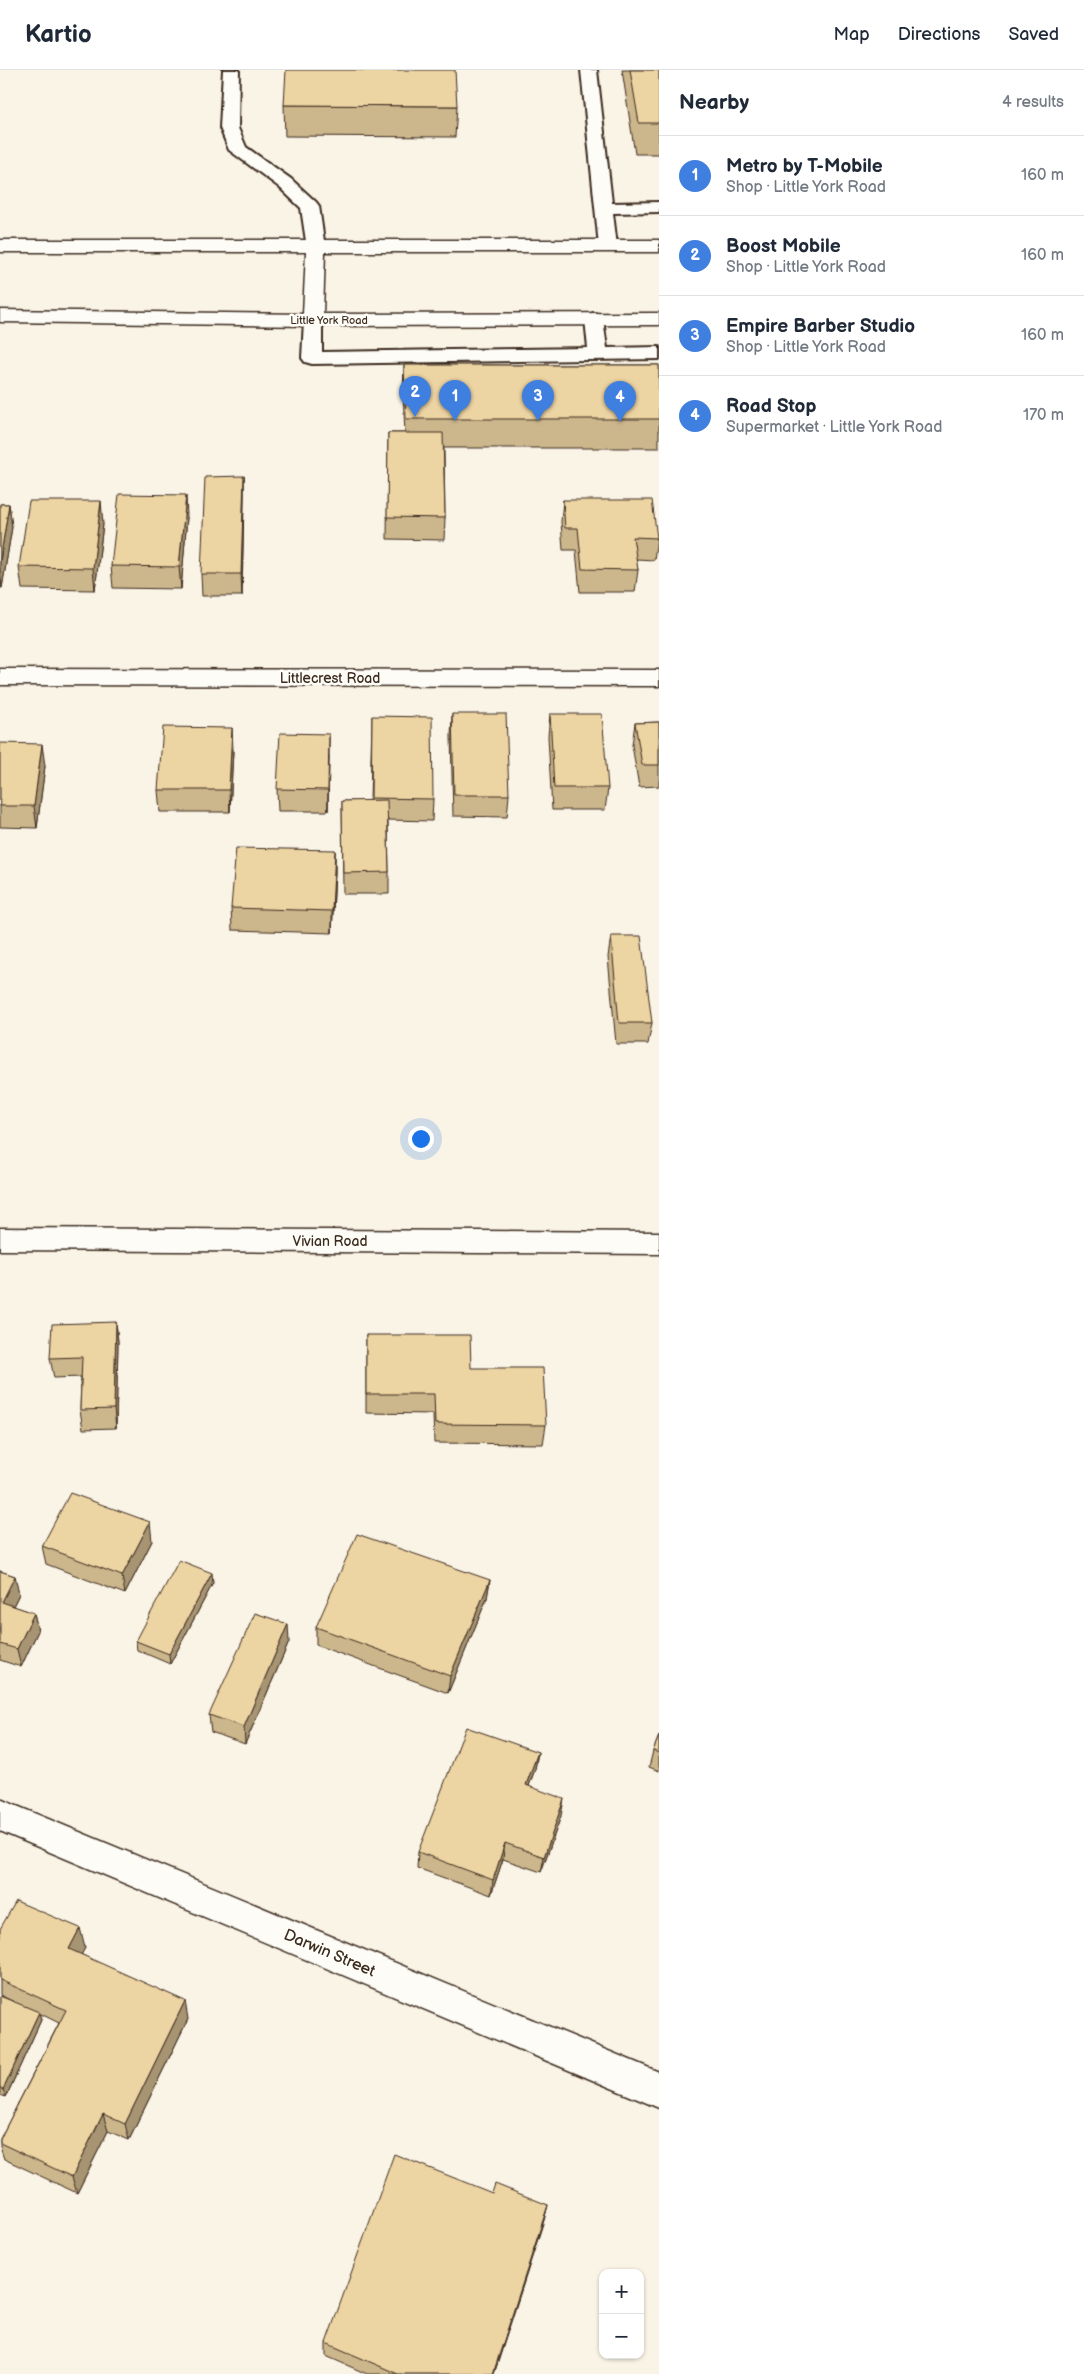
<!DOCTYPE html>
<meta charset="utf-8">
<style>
body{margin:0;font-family:"Balsamiq Sans",sans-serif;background:#f6f6f7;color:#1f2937}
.controls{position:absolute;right:15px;bottom:15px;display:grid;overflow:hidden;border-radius:10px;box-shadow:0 1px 4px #0004}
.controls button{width:45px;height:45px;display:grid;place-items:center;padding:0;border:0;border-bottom:1px solid #e0e1e3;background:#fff;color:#1f2937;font:25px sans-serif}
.you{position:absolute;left:420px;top:1068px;width:18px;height:18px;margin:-12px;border:4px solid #fff;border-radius:50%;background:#1a73e8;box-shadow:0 0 0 8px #1a73e833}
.badge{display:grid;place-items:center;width:32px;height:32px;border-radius:50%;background:#1a73e8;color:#fff;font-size:16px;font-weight:700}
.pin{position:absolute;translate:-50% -41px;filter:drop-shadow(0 1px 2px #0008)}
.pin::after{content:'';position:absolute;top:26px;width:18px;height:15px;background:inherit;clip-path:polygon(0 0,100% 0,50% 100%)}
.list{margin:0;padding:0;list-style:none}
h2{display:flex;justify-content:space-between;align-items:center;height:65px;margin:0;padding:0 20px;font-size:21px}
h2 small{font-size:16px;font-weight:400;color:#747a83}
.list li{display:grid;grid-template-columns:32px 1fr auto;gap:15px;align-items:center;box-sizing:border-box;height:80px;padding:0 20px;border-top:1px solid #e0e1e3}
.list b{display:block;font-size:19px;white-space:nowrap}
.list p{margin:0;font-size:16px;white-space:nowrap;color:#747a83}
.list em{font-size:16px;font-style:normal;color:#747a83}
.map{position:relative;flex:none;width:659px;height:2304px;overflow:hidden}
header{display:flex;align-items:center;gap:30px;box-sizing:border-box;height:70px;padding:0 25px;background:#fff;border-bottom:1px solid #e0e1e3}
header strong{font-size:24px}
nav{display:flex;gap:28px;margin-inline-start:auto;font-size:18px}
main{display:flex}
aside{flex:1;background:#fff}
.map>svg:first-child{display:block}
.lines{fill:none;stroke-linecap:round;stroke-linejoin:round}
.service-casing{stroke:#3b2a1e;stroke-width:4}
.minor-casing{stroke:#3b2a1e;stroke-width:3}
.secondary-casing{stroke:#3b2a1e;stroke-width:3}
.service{fill:#fdfcf7;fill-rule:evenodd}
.minor{fill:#fdfcf7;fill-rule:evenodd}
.secondary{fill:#fdfcf7;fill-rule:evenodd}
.wall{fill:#ccb68c;stroke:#3b2a1e}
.shaded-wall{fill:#a69472;stroke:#3b2a1e}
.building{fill:#edd4a3;stroke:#3b2a1e}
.labels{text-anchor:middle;stroke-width:5;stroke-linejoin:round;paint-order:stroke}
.far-street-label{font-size:11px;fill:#3b2a1e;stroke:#fdfcf7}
.street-label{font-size:14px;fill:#3b2a1e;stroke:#fdfcf7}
.near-street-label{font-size:16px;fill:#3b2a1e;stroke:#fdfcf7}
</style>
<header>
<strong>Kartio</strong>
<nav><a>Map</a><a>Directions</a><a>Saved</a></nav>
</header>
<main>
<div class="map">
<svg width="659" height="2304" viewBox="0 0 659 2304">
<rect width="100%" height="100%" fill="#faf4e6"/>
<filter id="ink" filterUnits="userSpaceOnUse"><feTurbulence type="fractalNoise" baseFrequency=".02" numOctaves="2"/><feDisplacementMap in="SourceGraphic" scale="10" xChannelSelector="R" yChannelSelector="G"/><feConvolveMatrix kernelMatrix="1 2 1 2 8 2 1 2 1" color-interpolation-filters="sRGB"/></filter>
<g filter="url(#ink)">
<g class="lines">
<defs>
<path id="service" d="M223,0H239L238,58L246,77L291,109L316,132L319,136L325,178L322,182H310L307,178L301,138L279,117L229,80L220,58Z
M581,0H597L612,133L659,132V142L613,143L617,176L614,180H602L599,176Z
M594,243L601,245L603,249L607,278L659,277V289L312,294L305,292L302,288L304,250L306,246H320L322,250V282L588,278L585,249L587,245Z"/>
<path id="minor" d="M0,599L659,600V616L0,615Z
M0,1158L659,1162V1184L0,1180Z
M0,1729L659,2002V2038L0,1761Z"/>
<path id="secondary" d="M0,170H659V182H325L323,244L659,243V255L313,256L0,252V240L303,244L306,182H0Z"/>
</defs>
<use href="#service" class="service-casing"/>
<use href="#minor" class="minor-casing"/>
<use href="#secondary" class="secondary-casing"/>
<use href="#service" class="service"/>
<use href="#minor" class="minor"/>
<use href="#secondary" class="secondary"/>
</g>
<path class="wall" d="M622,0H659V84H635Z
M284,35L457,36L455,67L285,66Z
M404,295H659V378H444L445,448L444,470L387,469L388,363H405L403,323Z
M244,406V428L242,526H202L201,504Z
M563,430L657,468L654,490L636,489L638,500L635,522H580L576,480H563L561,452Z
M0,434H9L12,457L2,518H0Z
M187,447L181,519L113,518L111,496Z
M103,454L95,520L22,519L19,497Z
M452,644L509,725L507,747L453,746L451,666Z
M550,644L608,718L605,740H552L548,666Z
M372,646L433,729L432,751L388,750L389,802V824H343L342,731H370Z
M659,652V716L639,717L632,675L635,653Z
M0,673L45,696L37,758L0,757Z
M233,680L230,742H160L158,720Z
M329,686L328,741H278L277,719Z
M335,780V802L332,863L232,860L231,838Z
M611,866L652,953L648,974H616L608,887Z
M116,1252L118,1272L116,1358L83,1359L80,1340L81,1307L54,1308L50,1288Z
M366,1265L471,1298L546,1355L543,1374L434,1373L433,1344L366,1343Z
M152,1471L125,1524L46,1494L42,1476Z
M0,1501L15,1506L19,1524L13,1536L34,1543L38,1561L21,1597L0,1590Z
M490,1510L487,1528L448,1623L316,1575V1557Z
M213,1513L170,1594L137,1580L136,1571Z
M289,1572L245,1674L211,1662L209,1645Z
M659,1666V1701L649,1697L653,1681Z
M538,1682L535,1699L529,1716L561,1746L541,1802L503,1789L491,1825L417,1798L418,1782Z
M0,1859L85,1878L81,1884L188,1949L129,2070L108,2061L77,2123L4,2089L0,2077V2069L59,1953L39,1943L41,1950L6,2027L0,2025V1926L14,1932L0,1925Z
M492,2123L548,2135L544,2150L494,2304H367L326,2286V2273Z"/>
<path class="shaded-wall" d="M244,406V428L242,526L241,504Z
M186,425L187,447L181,519L179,497Z
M101,431L103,454L95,520L93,498Z
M9,434L12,457L2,518L0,501V491Z
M232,658L233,680L230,742L229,720Z
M329,664V686L328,741V720Z
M42,674L45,696L37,758L34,736Z
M335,780V802L332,863V841Z
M116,1252L118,1272L116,1358L114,1339Z
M150,1452L152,1471L125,1524L122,1506Z
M212,1503L213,1513L170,1594L169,1584Z
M15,1506L19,1524L6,1550L2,1532Z
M490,1510L487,1528L448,1623L450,1606Z
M34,1543L38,1561L21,1597L17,1579Z
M288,1554L289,1572L245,1674L244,1657Z
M538,1682L535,1699L523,1732L526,1715Z
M564,1729L561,1746L541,1802L544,1787Z
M505,1773L503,1789L491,1825L493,1810Z
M80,1858L85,1878L74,1898L69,1879Z
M185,1931L188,1949L129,2070L125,2054Z
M39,1942L41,1950L6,2027L3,2020Z
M103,2044L108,2061L77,2123L72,2107Z
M548,2135L544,2150L494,2304H493Z"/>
<path class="building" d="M286,0H455L457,36L284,35Z
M630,0H659V53H639Z
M404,295H659V349H406Z
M388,363H443L445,448L387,447Z
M244,406L241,504H201L205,407Z
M119,424L186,425L179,497L111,496Z
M563,430H652L657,468L633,467L638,500L582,499L578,458H565Z
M29,431H101L93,498L19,497Z
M0,434H9L0,491Z
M452,644H506L509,725H454Z
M550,644H602L608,718H554Z
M372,646L432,647L433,729L371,728Z
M659,652V695H642L635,653Z
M163,657L232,658L229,720H158Z
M280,663L329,664L328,720L277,719Z
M0,673L42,674L34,736H0Z
M387,730L389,802L343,803L342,731Z
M236,778L335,780L332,841L231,838Z
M611,866H641L652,953H619Z
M116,1252L114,1339L80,1340L82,1287L50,1288L52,1254Z
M366,1265H470L471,1298H543L546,1355L435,1354L434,1324H366Z
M70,1423L150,1452L122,1506L42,1476Z
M357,1464L490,1510L450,1606L316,1557Z
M179,1490L212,1503L169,1584L136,1571Z
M0,1501L15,1506L2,1532L34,1543L17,1579L0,1574Z
M255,1543L288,1554L244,1657L209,1645Z
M466,1657L538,1682L526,1715L564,1729L544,1787L505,1773L493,1810L418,1782Z
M659,1666V1683L653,1681Z
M16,1831L80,1858L69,1879L185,1931L125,2054L103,2044L72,2107L0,2073V2069L66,1940L0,1910V1859Z
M0,1926L39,1942L3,2020L0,2018Z
M394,2084L492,2123L495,2114L548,2135L493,2304H398L326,2273Z"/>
</g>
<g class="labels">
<g class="far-street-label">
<text x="329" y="254">Little York Road</text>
</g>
<g class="street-label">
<text x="330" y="613">Littlecrest Road</text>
<text x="330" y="1176">Vivian Road</text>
</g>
<g class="near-street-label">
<text transform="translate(330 1882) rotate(23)" y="6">Darwin Street</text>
</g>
</g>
</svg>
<div class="controls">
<button>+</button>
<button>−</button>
</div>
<div class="you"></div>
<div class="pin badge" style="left:455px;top:351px;background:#3f7fe0">1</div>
<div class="pin badge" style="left:415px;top:347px;background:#3f7fe0">2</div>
<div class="pin badge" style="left:538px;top:351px;background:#3f7fe0">3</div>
<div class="pin badge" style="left:620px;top:352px;background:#3f7fe0">4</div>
</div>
<aside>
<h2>Nearby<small>4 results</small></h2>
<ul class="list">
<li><span class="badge" style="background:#3f7fe0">1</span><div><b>Metro by T-Mobile</b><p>Shop · Little York Road</p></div><em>160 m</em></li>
<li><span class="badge" style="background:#3f7fe0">2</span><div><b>Boost Mobile</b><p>Shop · Little York Road</p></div><em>160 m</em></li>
<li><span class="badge" style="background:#3f7fe0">3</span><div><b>Empire Barber Studio</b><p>Shop · Little York Road</p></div><em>160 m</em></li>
<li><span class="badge" style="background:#3f7fe0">4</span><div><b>Road Stop</b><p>Supermarket · Little York Road</p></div><em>170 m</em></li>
</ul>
</aside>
</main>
